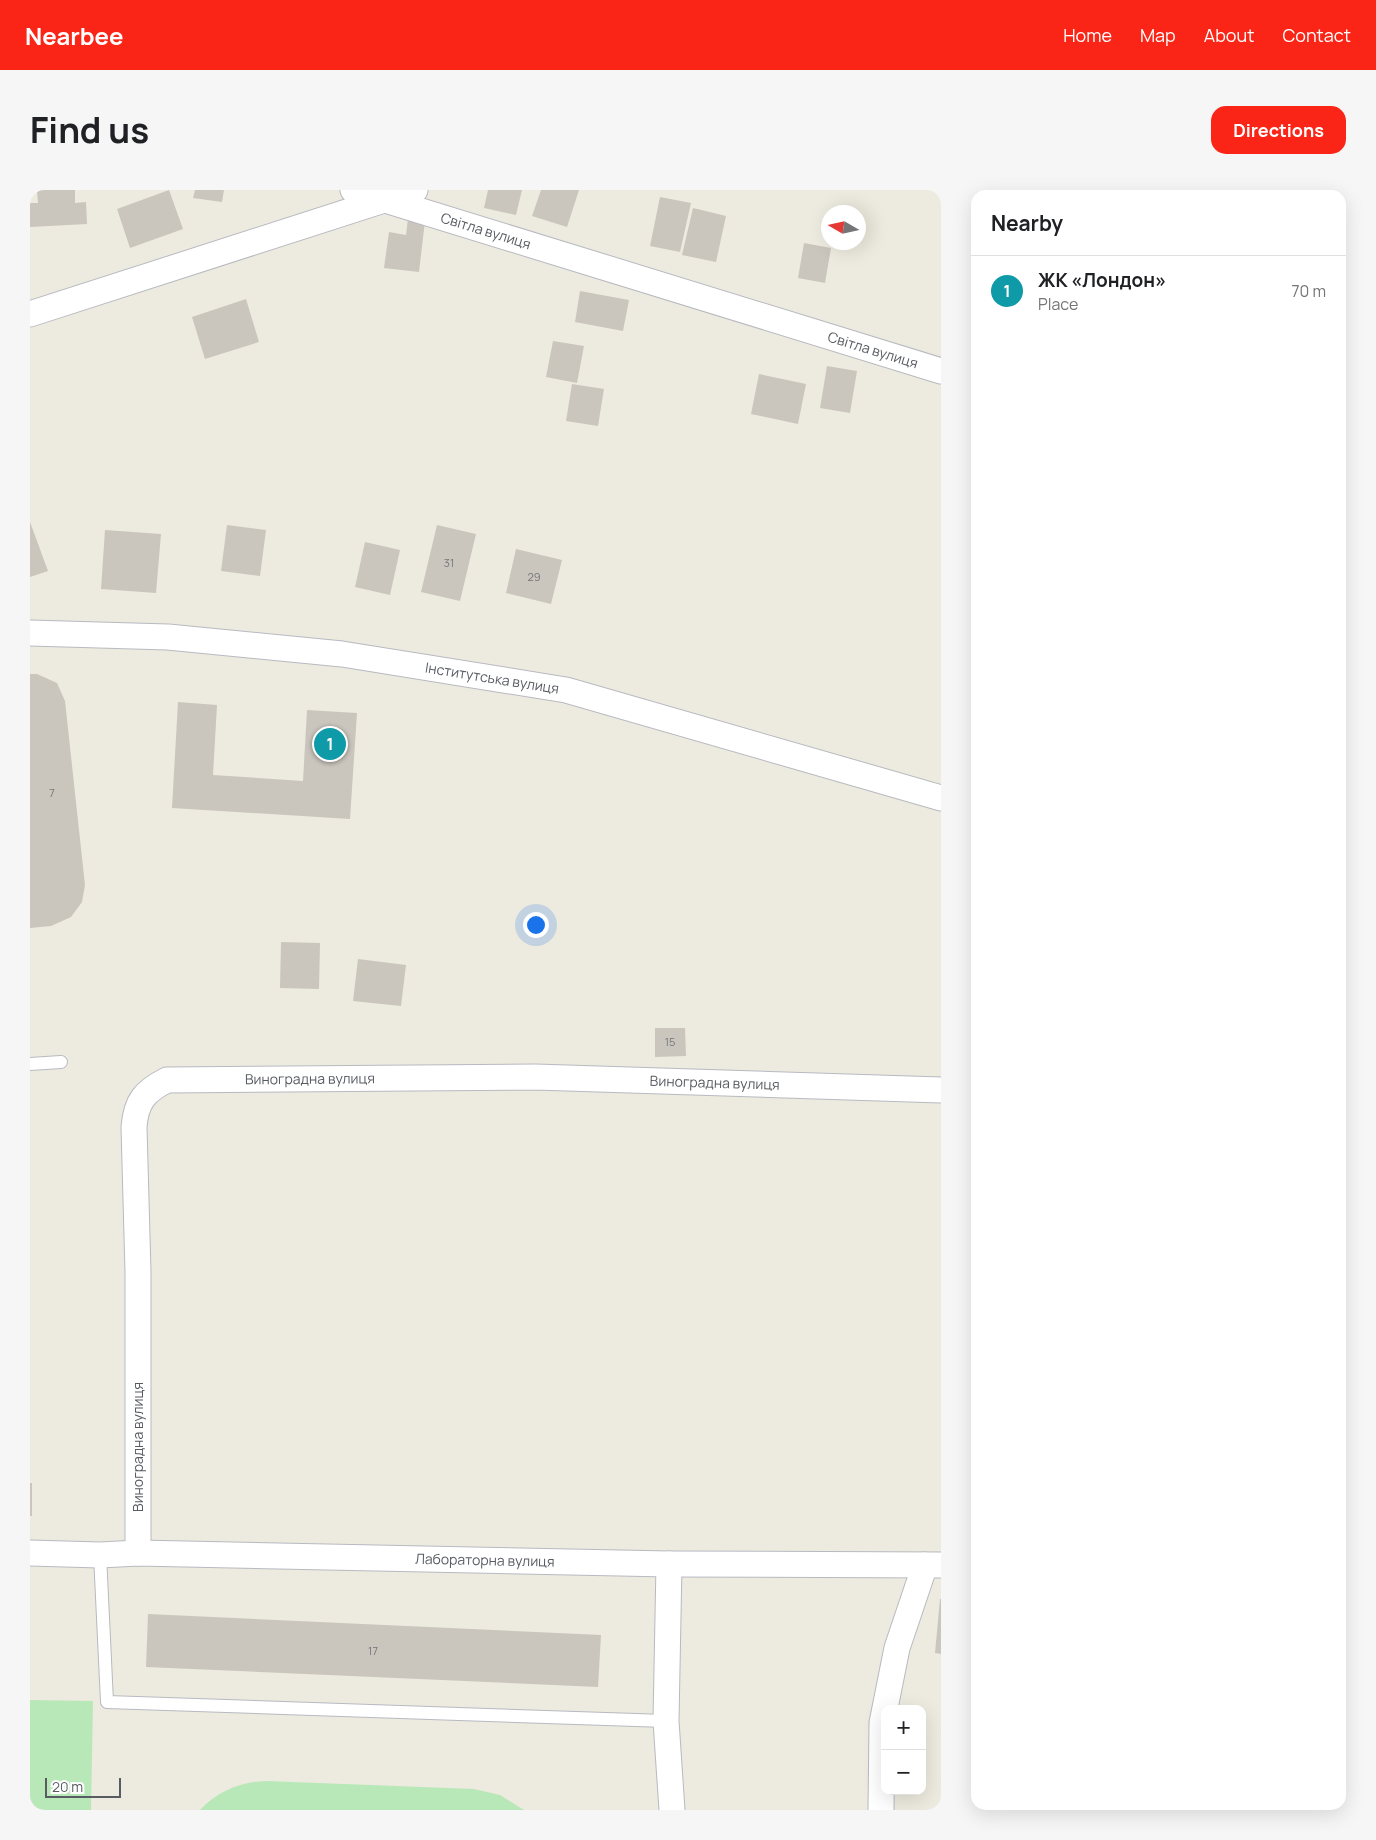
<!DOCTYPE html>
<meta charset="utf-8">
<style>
body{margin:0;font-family:Manrope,sans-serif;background:#f6f6f6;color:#202124}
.controls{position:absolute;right:15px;bottom:15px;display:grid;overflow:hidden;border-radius:10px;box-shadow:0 5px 20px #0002}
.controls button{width:45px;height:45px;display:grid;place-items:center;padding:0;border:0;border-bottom:1px solid #e0e0e0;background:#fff;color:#202124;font:25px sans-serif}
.compass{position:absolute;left:791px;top:15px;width:45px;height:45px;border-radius:50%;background:#fff;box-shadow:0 5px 20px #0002;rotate:279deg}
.scale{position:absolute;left:15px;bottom:12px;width:76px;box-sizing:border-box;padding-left:5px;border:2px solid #585c62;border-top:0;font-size:14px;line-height:18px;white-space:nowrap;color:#585c62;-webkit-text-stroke:4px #fff;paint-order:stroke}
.you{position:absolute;left:505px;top:734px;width:18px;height:18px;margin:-12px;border:4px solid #fff;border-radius:50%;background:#1a73e8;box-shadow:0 0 0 8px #1a73e833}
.badge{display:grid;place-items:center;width:32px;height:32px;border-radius:50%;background:#fa2517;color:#fff;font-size:16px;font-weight:700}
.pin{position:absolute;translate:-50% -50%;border:2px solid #fff;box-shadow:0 1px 5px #0006}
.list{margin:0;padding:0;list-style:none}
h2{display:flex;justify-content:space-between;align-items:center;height:65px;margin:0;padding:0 20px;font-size:21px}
h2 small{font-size:16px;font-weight:400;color:#757577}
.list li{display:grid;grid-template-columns:32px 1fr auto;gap:15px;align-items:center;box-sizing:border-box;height:70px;padding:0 20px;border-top:1px solid #e0e0e0}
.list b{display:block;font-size:19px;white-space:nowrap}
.list p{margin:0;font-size:16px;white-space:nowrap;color:#757577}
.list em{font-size:16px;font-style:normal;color:#757577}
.map{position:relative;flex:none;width:911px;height:1620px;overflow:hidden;border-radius:15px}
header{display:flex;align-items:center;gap:30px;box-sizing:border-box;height:70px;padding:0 25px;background:#fa2517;color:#fff}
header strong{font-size:24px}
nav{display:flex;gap:28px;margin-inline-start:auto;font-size:18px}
.intro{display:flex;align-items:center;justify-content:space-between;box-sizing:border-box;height:120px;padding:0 30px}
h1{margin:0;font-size:35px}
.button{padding:12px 22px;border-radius:15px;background:#fa2517;color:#fff;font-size:18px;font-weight:700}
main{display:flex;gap:30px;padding:0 30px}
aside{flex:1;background:#fff;border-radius:15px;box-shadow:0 5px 20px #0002}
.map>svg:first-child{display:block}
.green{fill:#b9e8b8}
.building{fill:#cac6be}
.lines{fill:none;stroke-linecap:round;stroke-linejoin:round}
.service-casing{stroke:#b7bac0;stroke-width:14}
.minor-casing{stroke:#b7bac0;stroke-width:27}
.service{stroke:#fff;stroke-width:12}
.minor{stroke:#fff;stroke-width:25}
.labels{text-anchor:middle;stroke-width:4;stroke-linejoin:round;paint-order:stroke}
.number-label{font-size:11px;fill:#747679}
.street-label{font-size:14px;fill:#585c62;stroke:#fff}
</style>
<header>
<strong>Nearbee</strong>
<nav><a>Home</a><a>Map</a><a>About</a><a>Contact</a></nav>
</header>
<div class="intro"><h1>Find us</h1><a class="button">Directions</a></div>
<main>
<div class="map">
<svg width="911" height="1620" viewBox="0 0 911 1620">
<rect width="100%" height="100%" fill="#edeadf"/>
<path class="green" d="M0,1510L63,1511L61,1620H0Z
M236,1591L444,1599L470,1605L494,1620H170C188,1601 210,1592 236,1591Z"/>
<path class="building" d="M7,0H45V13L56,12L57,34L0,37V13H8Z
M139,0L153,39L100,58L87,19Z
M165,0H194L192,12L163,8Z
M458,0H492L486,25L454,18Z
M511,0H549L537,37L502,26Z
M630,7L661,13L650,62L620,56Z
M663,18L696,26L686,72L652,65Z
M378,28L395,31L389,82L354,78L359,42L376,45Z
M774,53L801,58L795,93L768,88Z
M550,101L599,110L593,141L545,132Z
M216,109L229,152L175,169L162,127Z
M523,151L554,156L547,193L516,187Z
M797,176L827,181L820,223L790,218Z
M729,184L776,194L768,234L721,224Z
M542,194L574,199L568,236L536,231Z
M0,332L18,381L0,387Z
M197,335L236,340L230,386L191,381Z
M407,335L446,344L430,411L391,402Z
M75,340L131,344L126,403L71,399Z
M335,352L370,360L360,405L325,397Z
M486,359L532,370L521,414L476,403Z
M0,484H7L27,493L35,511L55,695L52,712L41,727L21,736L0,738Z
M148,512L187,515L183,585L273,591L277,520L327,523L320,629L142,618Z
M251,752L290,753L289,799L250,798Z
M328,769L376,775L371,816L323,811Z
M625,838H655L656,866L625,867Z
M0,1293H2V1326H0Z
M910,1409H911V1464L905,1463Z
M118,1424L571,1445L568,1497L116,1477Z"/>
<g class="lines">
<defs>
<path id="service" d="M0,874L31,872
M70,1365L77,1512L636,1531"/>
<g id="minor">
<path id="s1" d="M323,0L911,181"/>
<path d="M0,124L385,0"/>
<path id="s2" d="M0,443L138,447L312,464L536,500L911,608"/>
<path id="s3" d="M0,1363L70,1365L108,1363L639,1374L911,1375"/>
<path id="s4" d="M108,1363V1082L104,937C106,911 115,901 137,890L505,887L911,900"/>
<path d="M639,1374L636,1531L642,1620"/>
<path d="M851,1620L852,1533L867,1458L895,1375"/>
</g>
</defs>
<use href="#service" class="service-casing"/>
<use href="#minor" class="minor-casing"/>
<use href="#service" class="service"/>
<use href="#minor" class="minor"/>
</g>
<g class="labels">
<g class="number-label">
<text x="419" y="377">31</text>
<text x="504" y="391">29</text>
<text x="22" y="607">7</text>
<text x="640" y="856">15</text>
<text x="343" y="1465">17</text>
</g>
<g class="street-label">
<text dy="5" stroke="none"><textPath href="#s1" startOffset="139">Світла вулиця</textPath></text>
<text dy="5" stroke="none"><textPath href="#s1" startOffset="544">Світла вулиця</textPath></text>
<text dy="5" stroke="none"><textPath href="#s2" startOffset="465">Інститутська вулиця</textPath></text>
<text dy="5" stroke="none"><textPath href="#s4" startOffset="630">Виноградна вулиця</textPath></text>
<text dy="5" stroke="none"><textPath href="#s4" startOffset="1035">Виноградна вулиця</textPath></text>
<text transform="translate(108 1257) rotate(-90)" y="5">Виноградна вулиця</text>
<text dy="5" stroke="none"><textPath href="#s3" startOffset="455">Лабораторна вулиця</textPath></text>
</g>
</g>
</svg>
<div class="controls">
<button>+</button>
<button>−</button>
</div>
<svg class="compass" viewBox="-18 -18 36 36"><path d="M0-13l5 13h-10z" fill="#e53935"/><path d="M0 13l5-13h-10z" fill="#757577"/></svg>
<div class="scale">20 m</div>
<div class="you"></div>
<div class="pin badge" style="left:300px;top:554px;background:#0f9aa8">1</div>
</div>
<aside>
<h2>Nearby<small></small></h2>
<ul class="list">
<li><span class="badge" style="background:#0f9aa8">1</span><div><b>ЖК «Лондон»</b><p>Place</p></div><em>70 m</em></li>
</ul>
</aside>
</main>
